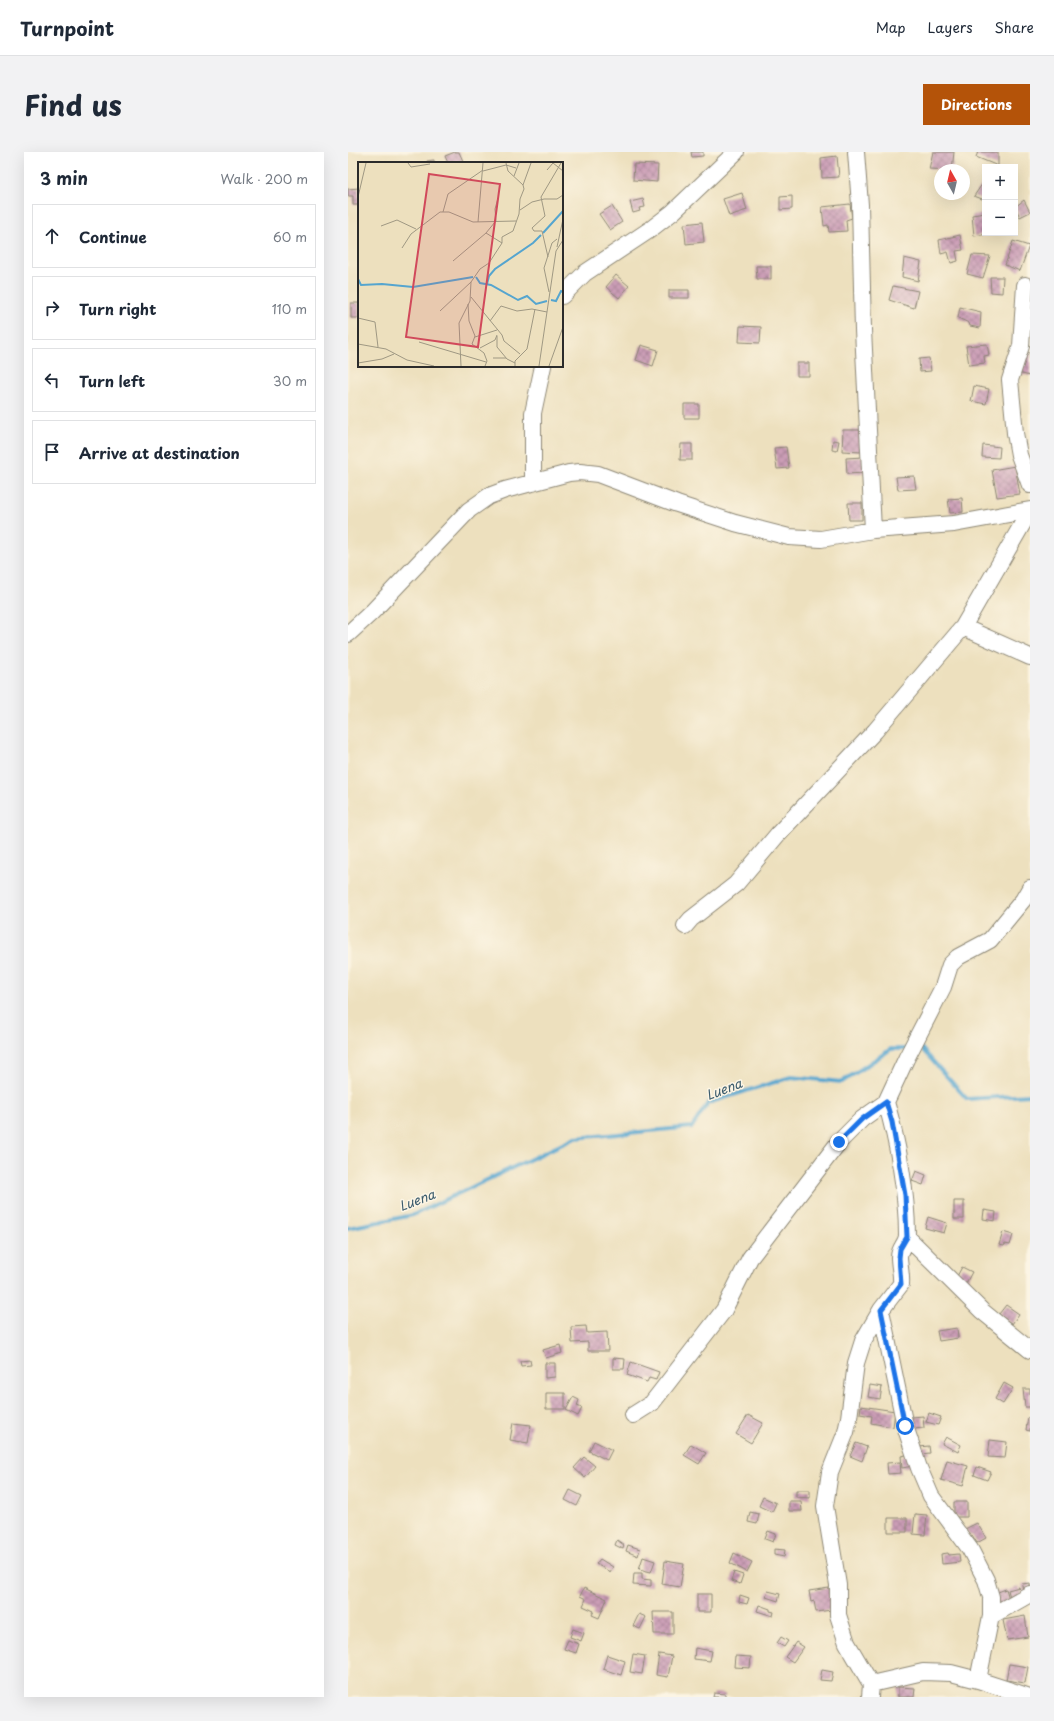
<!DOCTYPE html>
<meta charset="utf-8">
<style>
body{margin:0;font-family:"Playpen Sans",sans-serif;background:#f2f2f3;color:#1f2937}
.controls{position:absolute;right:12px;top:12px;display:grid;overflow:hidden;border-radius:0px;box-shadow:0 4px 16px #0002}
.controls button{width:36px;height:36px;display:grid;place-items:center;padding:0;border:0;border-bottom:1px solid #e0e1e3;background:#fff;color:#1f2937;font:20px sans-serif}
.compass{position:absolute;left:586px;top:12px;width:36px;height:36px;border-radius:50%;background:#fff;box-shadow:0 4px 16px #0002;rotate:352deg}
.stop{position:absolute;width:12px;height:12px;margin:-9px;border:3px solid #1a73e8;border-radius:50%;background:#fff}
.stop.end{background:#1a73e8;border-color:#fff;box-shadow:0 1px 4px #0008}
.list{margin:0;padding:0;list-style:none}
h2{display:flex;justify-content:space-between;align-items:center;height:52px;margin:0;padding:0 16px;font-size:17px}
h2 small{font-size:13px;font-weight:400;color:#747a83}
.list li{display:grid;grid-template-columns:26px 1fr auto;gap:12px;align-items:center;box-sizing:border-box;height:64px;margin:0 8px 8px;padding:0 8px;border:1px solid #e0e1e3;border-radius:0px}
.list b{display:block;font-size:15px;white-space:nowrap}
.list em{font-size:13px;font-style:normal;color:#747a83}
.icon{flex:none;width:22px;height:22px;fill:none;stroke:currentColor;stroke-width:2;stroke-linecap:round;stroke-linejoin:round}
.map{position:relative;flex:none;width:682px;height:1545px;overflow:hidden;border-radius:0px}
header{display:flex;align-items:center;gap:24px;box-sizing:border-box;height:56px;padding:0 20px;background:#fff;border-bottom:1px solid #e0e1e3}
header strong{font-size:19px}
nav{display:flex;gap:22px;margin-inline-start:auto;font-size:14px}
.intro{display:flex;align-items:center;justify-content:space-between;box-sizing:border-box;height:96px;padding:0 24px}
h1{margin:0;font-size:28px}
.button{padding:10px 18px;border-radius:0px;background:#b45309;color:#fff;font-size:14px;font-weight:700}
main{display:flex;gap:24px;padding:0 24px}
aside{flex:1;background:#fff;border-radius:0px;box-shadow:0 4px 16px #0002}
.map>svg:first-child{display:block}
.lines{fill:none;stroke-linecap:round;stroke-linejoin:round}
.stream{stroke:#55a5cf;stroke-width:4}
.building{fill:url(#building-cross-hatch)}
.minor-casing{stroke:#8c8674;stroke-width:18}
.minor{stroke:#fff;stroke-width:16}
.route{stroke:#1a73e8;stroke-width:5}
.labels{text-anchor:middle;stroke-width:3;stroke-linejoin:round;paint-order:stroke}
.water-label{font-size:13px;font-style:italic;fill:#3c5c6d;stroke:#fcf5e5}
.inset-river{fill:none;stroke:#55a5cf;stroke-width:2}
.inset-road{fill:none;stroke:#9f9883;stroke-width:1}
.view{fill:#d1495b;fill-opacity:0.15;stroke:#d1495b;stroke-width:2}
.inset-edge{fill:none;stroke:#2b2b2b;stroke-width:2}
</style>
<header>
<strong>Turnpoint</strong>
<nav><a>Map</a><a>Layers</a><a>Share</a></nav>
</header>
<div class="intro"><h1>Find us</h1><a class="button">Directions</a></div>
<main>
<aside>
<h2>3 min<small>Walk · 200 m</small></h2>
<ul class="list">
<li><svg class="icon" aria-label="ahead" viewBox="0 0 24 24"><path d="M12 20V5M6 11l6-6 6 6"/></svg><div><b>Continue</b></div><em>60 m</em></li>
<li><svg class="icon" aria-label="right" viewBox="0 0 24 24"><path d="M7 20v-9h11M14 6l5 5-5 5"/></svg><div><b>Turn right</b></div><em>110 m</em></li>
<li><svg class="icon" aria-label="left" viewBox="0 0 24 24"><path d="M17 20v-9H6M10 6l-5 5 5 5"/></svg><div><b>Turn left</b></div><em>30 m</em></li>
<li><svg class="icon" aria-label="arrive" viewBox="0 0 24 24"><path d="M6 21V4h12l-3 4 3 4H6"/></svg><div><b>Arrive at destination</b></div></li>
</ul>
</aside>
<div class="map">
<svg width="682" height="1545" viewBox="0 0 682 1545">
<defs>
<pattern id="building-cross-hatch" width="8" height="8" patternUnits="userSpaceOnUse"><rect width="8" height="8" fill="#cb9db6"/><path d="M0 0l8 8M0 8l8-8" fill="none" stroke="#a58094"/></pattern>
</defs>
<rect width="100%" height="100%" fill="#fcf5e5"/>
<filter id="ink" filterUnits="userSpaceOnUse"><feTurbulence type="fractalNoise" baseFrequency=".025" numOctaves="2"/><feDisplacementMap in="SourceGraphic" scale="8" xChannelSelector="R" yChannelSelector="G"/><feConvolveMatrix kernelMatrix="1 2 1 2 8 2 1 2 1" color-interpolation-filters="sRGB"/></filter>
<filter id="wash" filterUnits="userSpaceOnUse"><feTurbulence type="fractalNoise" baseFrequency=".012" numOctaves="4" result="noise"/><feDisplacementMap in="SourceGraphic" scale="16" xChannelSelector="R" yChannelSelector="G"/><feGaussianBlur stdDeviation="0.9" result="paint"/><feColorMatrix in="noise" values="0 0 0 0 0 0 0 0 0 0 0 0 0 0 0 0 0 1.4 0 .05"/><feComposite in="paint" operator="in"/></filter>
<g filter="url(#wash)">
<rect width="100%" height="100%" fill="#ede0be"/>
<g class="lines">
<path class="stream" d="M568,896H573L619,947L682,943
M0,1076L65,1063L227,986L344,975L360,951L443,925L494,930L543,897H560"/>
</g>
<g id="blocks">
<path class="building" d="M107,0H111L115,9L111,11H100L97,4Z
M343,0H355V4L344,5Z
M585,0H606L604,18L581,17Z
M630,0H650V14L628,5Z
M489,4L491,25L474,26L473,6Z
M86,8V11H80L79,9Z
M286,12L310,13L309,30L285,28Z
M637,28V48L626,44Z
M11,36V53H5V44H0V37Z
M394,41L399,58L381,64L375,47Z
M444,44V57L432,58V45Z
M295,47L297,55L291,56L292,59L285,61L282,50Z
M676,48L682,60L672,65L667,55Z
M502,52L504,66L498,68L499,79L481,80L480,73L476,74L474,55Z
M264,54L274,70L262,78L251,62Z
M637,61V81L641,82L626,84L624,63Z
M354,70L356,90L338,92L336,72Z
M612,83L615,98L608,99L610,109L603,111L600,100L593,102L591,88Z
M665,89L681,94L672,119L657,113Z
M624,103L642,104L635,126L619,122Z
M556,106L573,110L570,129L554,125Z
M408,114H423V127H409Z
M268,123L281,134L271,146L258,135Z
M642,125H655L654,141L643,140Z
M545,134L570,139L566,156L541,148Z
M321,138H341V146H321Z
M3,151H11V166H3Z
M612,155L633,160L632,176L622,174L621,171L610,166Z
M392,174L413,175L412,191L391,190Z
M639,192L641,203L636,204L637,211L621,213L618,194Z
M293,193L310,198L305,214L288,208Z
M677,200L682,201V224L670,221Z
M581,206L583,219L572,220L571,207Z
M449,211H461V224H449Z
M626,234L641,237L638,252L623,249Z
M336,252H351V266H336Z
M495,278H513V300L494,299Z
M485,288L491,289L489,299L484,298Z
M333,292H344V308H332Z
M635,293L652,295L651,306L634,305Z
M438,295L441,316L429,317L426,296Z
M515,305L517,321L499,322L498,306Z
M667,314L672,342L649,345L644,318Z
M566,324L568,337L550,338L548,325Z
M614,346L615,360L602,361L600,347Z
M500,351H514V368H501Z
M568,1019L578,1023L575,1033L564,1029Z
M606,1049H616V1067H606Z
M636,1058L648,1060L647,1069L635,1067Z
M580,1065L599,1071L596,1081L577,1076Z
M655,1080L665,1083L662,1093L657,1092L656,1094L651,1093Z
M614,1115L624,1120L617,1133L607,1128Z
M658,1153L671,1162L664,1172L651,1162Z
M238,1174L239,1181L259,1180L260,1199H240V1190L224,1191L223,1175Z
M609,1176L610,1186L591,1189L589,1179Z
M212,1193L214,1201L198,1206L195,1198Z
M265,1206L277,1207L276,1217H265Z
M182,1208L183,1213L173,1214L172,1209Z
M283,1210L311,1220L308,1228L301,1226L299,1230L279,1223Z
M197,1211H207V1225L197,1226Z
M656,1231L665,1236L655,1252L647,1247Z
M522,1233L534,1235L532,1247L520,1245Z
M675,1237H682V1255H677Z
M198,1241H217V1257H198Z
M225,1245L231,1248L229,1254L234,1256L230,1264L218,1258Z
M513,1254L547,1259L545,1275L523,1271L524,1264L512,1262Z
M581,1261L593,1265L590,1273L578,1270Z
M400,1263L415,1271L403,1291L388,1282Z
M575,1264L576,1276L565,1277L564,1265Z
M680,1265L682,1266V1279L678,1278Z
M165,1271L183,1273L180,1291L162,1288Z
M598,1285L613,1293L610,1300L594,1292Z
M642,1288L659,1290L657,1306L640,1305Z
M246,1289L264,1298L259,1308L241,1299Z
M508,1291L519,1295L514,1309L502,1304Z
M343,1292L358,1301L351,1312L336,1303Z
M581,1294L582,1301L572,1302L571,1295Z
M563,1302L565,1314L554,1316L553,1304Z
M236,1305L247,1314L237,1326L226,1316Z
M599,1308L620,1314L615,1334L593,1328Z
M552,1310L553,1321L540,1322L539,1311Z
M629,1315L643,1320L639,1328L626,1323Z
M222,1338L234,1344L229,1354L217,1348Z
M448,1338H462V1346L448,1345Z
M415,1345L428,1351L424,1360L411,1354Z
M441,1349H453L454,1359H441Z
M606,1350H619V1365H606Z
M402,1360L411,1362L409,1372L400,1370Z
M567,1362L579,1363L577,1383L565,1382Z
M540,1366H559V1380H540Z
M629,1371L638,1386L629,1391L624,1383L622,1384L617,1377Z
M420,1379L428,1382L425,1390L417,1387Z
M269,1388L276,1393L275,1397L267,1393Z
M280,1393L292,1397L290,1404L278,1399Z
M426,1397L437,1398L436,1405L426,1403Z
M386,1401L404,1410L399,1420L382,1411Z
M600,1401L601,1403L611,1402L612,1410L594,1412L593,1402Z
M295,1405L307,1409L303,1420L291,1417Z
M252,1407L265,1415L262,1420L248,1412Z
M317,1409L336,1412L332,1435L314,1432Z
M386,1420L395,1423L392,1432L383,1429Z
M286,1421H294V1427L303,1428V1434L285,1433Z
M682,1431V1440L675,1441L674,1432Z
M671,1435L674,1445L663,1449L660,1438Z
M236,1436L259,1447L251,1466L244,1463L246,1459L235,1454L238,1447L232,1444Z
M481,1436L484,1458L468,1460L466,1449L463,1450L461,1439Z
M658,1437L662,1450L650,1453L647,1441Z
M420,1439L432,1442L430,1449L418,1445Z
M349,1442H363V1460H349Z
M392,1443L401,1446L399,1452L391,1450Z
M411,1453L422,1457V1459L426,1460L425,1464L409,1459Z
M305,1460H325V1482H306Z
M291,1462L298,1465L292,1477L285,1474Z
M677,1464L680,1485L659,1488L655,1468Z
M225,1477L236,1481L233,1489L222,1485Z
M433,1485L440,1489L436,1495L429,1491Z
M220,1488L231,1492L228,1501L216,1497Z
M448,1490L456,1495L445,1510L437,1505Z
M347,1496L364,1499L362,1509L346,1507Z
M285,1502L297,1504L294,1522L282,1520Z
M311,1502L324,1504L320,1525L308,1523Z
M259,1503L277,1509L273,1523L255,1517Z
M387,1504L403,1505L402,1516L386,1515Z
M661,1512L680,1515L677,1531L658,1528Z
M474,1518L485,1520L483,1529L472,1528Z
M550,1535L567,1536L566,1545H550Z
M366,1541L377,1542V1545H365Z"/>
</g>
</g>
<g filter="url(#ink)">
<use href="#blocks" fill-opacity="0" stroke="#8c8674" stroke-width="1"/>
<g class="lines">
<defs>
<path id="minor" d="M508,0L512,53L515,178L525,378
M677,133L673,194L662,228L667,281L671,303L682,333
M214,144L237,121L303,77L325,60L388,0
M185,331V261L195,214
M615,475L682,505
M0,482L24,460L121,358L141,344L157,338L221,321L232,320L250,322L329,352L387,371L441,385L473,387L525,378L606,372L682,358
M337,774L343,767L388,732L430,682L527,579L615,475L682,359
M559,1085L634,1159L682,1198
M533,1158L557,1274L571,1316L583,1344L622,1397L638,1428L643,1445V1464L630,1528L682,1545
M285,1263L304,1251L376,1158L402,1106L491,990L514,967L538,950L558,907L595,835L602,813L610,805L642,788L675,748L682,736
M643,1464L682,1442
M523,1532L575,1520L603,1521L630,1528
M522,1545L523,1532L499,1491L490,1463V1433L477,1354L482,1320L498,1280L501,1266L508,1211L515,1189L533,1158L553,1132C554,1123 551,1114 551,1105C551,1096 559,1091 559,1083C559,1041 550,991 538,950"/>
</defs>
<use href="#minor" class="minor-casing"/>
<use href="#minor" class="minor"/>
</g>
</g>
<g class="lines" filter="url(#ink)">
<path class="route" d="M491,990L514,967L538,950L544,970L557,1043L559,1085L552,1097L551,1106L553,1132L533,1158L557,1274"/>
</g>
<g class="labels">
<g class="water-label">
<text transform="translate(376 937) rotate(-21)" y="5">Luena</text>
<text transform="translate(69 1048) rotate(-21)" y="5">Luena</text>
</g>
</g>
<g transform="translate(10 10)">
<rect width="205" height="205" fill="#ede0be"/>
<path class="inset-river" d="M185,71L205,49M118,115L122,121L133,123L160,138L169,134L178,142L189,139M0,117L3,123L24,122L55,125L115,115M129,122L131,114L137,107L175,81L183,73M193,138L198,139L203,129L205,130"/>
<path class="inset-road" d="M50,1L53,5L72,2M148,1L150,9L165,23M189,8L195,1L205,9M125,9L148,3L158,6M156,14L161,1M0,35L8,1M162,48L174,40L186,37H199L205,33M85,50L90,32L125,8M120,60L125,1M138,60L137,47L140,36M23,64L39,58L58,67M128,71L144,81M199,85L205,57M44,86L53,72L82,50H91L115,60L158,59M190,95L184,69H176L174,66L187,54L183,35L203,1M95,99L128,71L137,60M191,130L186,106L194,81L199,77M113,135L144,173L146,179L162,192M110,142L111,159L117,174L114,182L126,191L129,199L127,204M82,149L113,120L122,107L131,101L144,81V75L155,69L161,52L162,37L166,27L165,23L173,1M0,156L17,160L20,185M132,159L143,144L159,149L174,147L189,150M139,174V185L149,197L157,201M117,175L139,168M61,180L128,200M0,182L28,187L49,198L76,204M122,186L137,178L139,173M135,196H148M0,201L24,197L36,192M103,204L101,161L112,139L113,120M157,204V199L169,187L177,147M181,204L198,89L205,78M191,204L205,165"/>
<path class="view" d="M71,12L142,22L120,185L48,175Z"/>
<rect width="205" height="205" class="inset-edge"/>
</g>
</svg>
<div class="controls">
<button>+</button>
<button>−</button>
</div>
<svg class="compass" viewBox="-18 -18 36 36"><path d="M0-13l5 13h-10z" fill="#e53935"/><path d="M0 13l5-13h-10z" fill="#747a83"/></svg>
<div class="stop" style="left:557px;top:1274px"></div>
<div class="stop end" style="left:491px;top:990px"></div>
</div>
</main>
